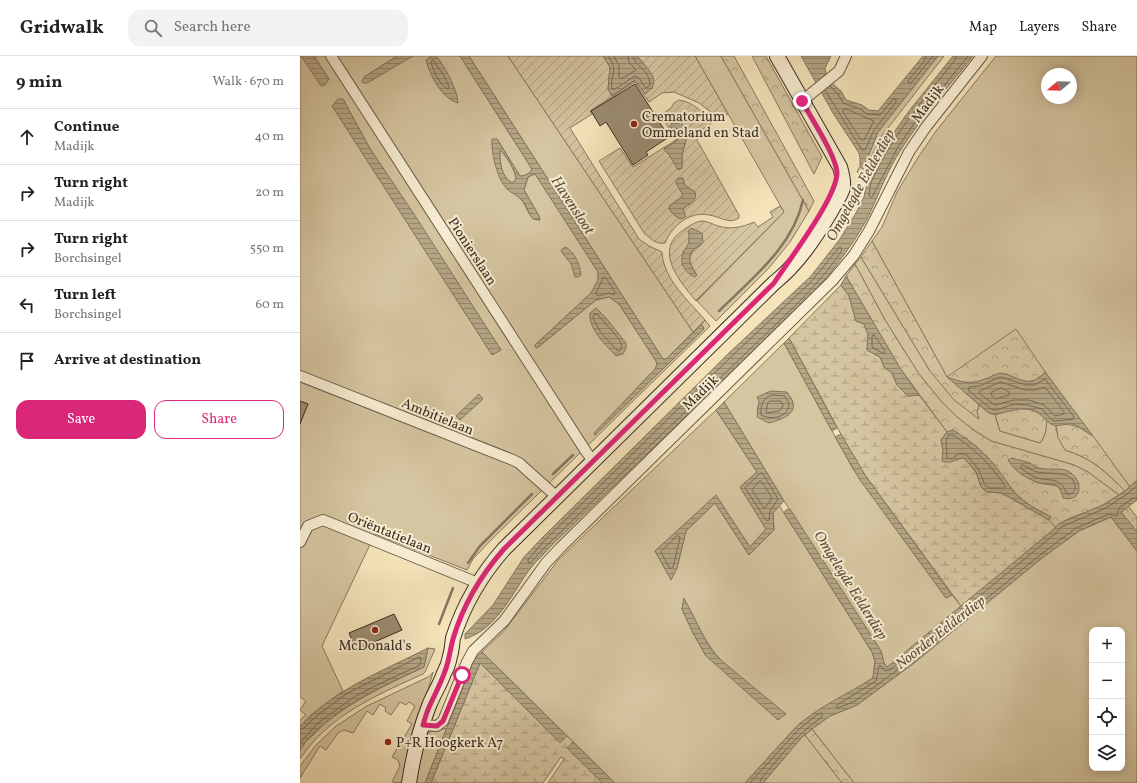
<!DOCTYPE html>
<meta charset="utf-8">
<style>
body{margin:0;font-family:Vollkorn,serif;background:#f2f2f2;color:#222}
.controls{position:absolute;right:12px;bottom:12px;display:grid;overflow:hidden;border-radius:8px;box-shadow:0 2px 10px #0003}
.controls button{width:36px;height:36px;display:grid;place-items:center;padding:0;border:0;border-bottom:1px solid #e0e0e0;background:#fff;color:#222;font:20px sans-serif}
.compass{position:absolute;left:741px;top:12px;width:36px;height:36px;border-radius:50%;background:#fff;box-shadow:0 2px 10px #0003;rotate:251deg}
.stop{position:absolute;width:12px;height:12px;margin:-9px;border:3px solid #db2777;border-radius:50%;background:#fff}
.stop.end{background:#db2777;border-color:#fff;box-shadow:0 1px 4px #0008}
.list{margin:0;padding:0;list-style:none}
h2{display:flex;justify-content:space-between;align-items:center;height:52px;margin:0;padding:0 16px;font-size:17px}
h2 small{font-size:13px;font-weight:400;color:#767676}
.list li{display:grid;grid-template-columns:26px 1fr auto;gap:12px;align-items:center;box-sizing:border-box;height:56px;padding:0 16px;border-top:1px solid #e0e0e0}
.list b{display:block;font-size:15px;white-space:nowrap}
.list p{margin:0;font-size:13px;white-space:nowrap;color:#767676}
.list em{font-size:13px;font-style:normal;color:#767676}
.actions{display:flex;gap:8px;padding:12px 16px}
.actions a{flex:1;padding:9px 0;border:1px solid #db2777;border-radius:12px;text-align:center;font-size:14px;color:#db2777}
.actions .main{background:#db2777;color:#fff}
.icon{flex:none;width:22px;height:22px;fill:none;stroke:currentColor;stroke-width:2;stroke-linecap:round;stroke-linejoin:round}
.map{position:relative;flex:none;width:837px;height:727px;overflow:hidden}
header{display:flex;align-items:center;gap:24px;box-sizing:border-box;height:56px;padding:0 20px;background:#fff;border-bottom:1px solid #e0e0e0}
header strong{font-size:19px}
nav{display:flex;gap:22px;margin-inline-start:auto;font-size:14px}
.search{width:280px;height:36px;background:#f2f2f2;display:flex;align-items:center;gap:10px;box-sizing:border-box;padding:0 14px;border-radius:12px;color:#767676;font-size:15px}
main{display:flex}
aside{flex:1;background:#fff}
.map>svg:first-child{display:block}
.green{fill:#d5c5a0;stroke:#887961;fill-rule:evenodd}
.forest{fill:url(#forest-crowns);stroke:#887961;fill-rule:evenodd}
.wetland{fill:url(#wetland-marsh);stroke:#887961}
.garden{fill:url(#garden-furrows);stroke:#887961;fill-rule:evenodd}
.water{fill:url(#water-rules);stroke:#84765e;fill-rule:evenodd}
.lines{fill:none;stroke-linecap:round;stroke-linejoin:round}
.shore{stroke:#786a54;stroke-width:1}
.stream{stroke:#84765e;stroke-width:2.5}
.building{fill:#9b8c71;stroke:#3a2d22}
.street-casing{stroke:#695b48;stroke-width:12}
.secondary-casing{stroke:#3a2d22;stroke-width:16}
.street{stroke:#f8edd2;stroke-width:10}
.secondary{stroke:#f8edd2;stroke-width:14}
.route{stroke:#db2777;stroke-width:5}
.poi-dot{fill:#8f2418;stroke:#f8edd2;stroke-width:1.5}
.labels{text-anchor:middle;stroke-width:4;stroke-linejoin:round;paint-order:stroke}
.street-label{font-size:14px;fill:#3a2d22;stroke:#f8edd2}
.poi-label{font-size:14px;fill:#3a2d22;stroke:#f8edd2;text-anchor:start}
.water-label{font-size:15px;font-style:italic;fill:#5f5140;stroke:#f8edd2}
</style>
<header>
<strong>Gridwalk</strong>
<div class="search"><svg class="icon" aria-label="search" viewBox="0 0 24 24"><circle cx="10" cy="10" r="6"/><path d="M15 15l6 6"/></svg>Search here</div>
<nav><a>Map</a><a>Layers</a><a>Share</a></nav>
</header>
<main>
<aside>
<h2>9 min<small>Walk · 670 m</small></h2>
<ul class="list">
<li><svg class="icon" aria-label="ahead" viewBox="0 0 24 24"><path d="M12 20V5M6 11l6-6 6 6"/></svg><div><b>Continue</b><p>Madijk</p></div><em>40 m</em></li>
<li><svg class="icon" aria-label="right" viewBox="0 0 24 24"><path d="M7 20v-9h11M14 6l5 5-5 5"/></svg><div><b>Turn right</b><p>Madijk</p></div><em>20 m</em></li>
<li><svg class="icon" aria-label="right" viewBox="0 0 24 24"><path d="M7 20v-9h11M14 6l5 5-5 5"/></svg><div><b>Turn right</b><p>Borchsingel</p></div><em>550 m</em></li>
<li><svg class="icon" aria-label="left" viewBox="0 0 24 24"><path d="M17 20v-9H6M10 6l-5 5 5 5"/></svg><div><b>Turn left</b><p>Borchsingel</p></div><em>60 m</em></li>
<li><svg class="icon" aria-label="arrive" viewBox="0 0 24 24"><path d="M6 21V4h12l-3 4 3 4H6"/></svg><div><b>Arrive at destination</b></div></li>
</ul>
<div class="actions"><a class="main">Save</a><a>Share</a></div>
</aside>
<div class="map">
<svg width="837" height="727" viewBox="0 0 837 727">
<defs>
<pattern id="forest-crowns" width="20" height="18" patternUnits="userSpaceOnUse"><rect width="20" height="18" fill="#d5c5a0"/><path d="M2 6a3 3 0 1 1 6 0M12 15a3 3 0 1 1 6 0" fill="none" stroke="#aea082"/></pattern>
<pattern id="wetland-marsh" width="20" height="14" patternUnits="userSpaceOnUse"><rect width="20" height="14" fill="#d5c5a0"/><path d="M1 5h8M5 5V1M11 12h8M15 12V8" fill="none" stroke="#aea082"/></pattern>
<pattern id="garden-furrows" width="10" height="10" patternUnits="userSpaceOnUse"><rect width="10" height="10" fill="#d5c5a0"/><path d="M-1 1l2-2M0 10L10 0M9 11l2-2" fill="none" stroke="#aea082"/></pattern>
<pattern id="water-rules" width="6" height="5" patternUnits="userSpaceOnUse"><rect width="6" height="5" fill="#b5a686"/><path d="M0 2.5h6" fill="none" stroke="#94886d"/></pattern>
</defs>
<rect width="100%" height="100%" fill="#f5e4ba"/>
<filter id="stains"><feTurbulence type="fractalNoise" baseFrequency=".005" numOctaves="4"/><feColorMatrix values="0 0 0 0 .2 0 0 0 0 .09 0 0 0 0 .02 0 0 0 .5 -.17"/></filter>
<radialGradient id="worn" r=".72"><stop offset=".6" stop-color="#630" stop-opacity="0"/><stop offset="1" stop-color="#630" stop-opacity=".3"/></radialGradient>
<path class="green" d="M0,0L29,23L14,0H97L64,21L113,0H132L126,4C131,21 140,34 153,45L155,36L147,18L136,0H160L232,113C230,118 225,120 220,120L197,83L192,87L193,94L208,134C214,136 220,141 223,146C228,153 229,165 240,164L239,160L224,134L228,121L235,117L298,216V224L291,237L235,289V291L237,292L296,244L309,241L319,248L356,305L357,309L355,313L294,378L404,273L401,269L405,264L410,270L193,482L173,503L167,514L75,478L22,590L43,635L11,659L0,671V664L6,659L0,654L6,645L0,641ZM43,43L69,91L201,294L192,298L39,60Z
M169,0H208L393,276L366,303H363Z
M395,0H421L509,155L490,186L469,212L416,265L397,245L484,156Z
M638,0H644L581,81L564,116L561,118L557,116L560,110L563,112L578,76Z
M696,0H837V424L830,431L726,290L647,321L572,185L582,171L597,136L617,103L636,75ZM747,18H771V42H747Z
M200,94C206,99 217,117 216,124L212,127C201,121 199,105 200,94Z
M561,201L630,315L678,362L677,356L679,349L689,357L695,359L700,375L740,387C746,380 746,373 747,364L751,368L756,369V374L765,394C792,402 806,416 825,435L819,439L788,416L774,409L691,385L675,375L657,361L641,345L619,318L585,264L555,208Z
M484,287L553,413L646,542L652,539L661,550L587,612L584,607L581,595L484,445L424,346ZM466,337L490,342L493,345L457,355C459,347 459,342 466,337Z
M416,354L457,416L440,431L466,473L450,491L416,440L355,495L371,523L377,512L386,475L415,447L449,499L474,474L473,457L479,449L572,596L575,605L573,622C561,629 548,638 536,645C521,653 508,660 496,671L445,727H315L182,596L204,575L259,503ZM384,543C396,564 405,588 422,605L406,600L393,577L382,553Z
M811,461L837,495V727H554L512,673L530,660L557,649L614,607L742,502L779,475ZM792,574H822V712H792Z
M128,592L135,593L125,616L123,618C77,639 29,659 0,703C0,700 0,696 0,694C2,688 8,684 12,680C43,648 84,630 124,611Z
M133,616L121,660L105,727L92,726L100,710L98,704L92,701L112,668L107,665L115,650L109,646L106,649L100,646L91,659L85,655L86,652L80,648L73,659L67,655L53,677L44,674L38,677L26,694L20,690L0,722V710L17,688L36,670L67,650L130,620Z
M147,672L125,727H114L126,677Z
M505,679L542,727H463L502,681Z"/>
<path class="forest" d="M421,0H434L514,145L509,155Z
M452,0H466L522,101L514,118Z
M572,185L647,321L716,273L745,316C734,328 726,327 712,321C710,320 708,318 706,318C703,317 697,320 694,321C675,327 668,329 649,322L679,349L677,356L679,363L654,344L630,315L561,201Z
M555,208L585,264L619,318L641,345L657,361L675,375L691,385L774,409L788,416L819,439C811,444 804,449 796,452C785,458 762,462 756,472L749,464L751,461L731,450L717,439L688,402L677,391L653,374L647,376L600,312L546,220ZM733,409C742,418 760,410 771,417C774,420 777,424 779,428L771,442L767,443L757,430L739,427Z
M716,352C731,353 736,354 747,364C746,373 746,380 740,387L700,375L695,359Z
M767,368L778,371L793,380L830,431L825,435C806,416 792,402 765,394L758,382L756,369Z
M828,450L837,461V476L821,456Z
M512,673L554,727H542L505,679Z"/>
<path class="wetland" d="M541,229L549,240L556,265L564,268L568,278L567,294L580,301L584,311L592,317L597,329L608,340L619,339L647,376L641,384L643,394L659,402H664L676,416L681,431L687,436L702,437L749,464L756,472L661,550L557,408L489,282Z
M180,607L259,686L267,680L273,686L267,692L302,727H248L264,703L261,701L243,727H131Z"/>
<path class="garden" d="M208,0H303L310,11L308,33L312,40L336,24L352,33L353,23L342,5L336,0H395L428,58L417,64L411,56L399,47L374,36L362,37L349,46L335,26L290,55L292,58L270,72L339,183L349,190L362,196C363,223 389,245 405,264L393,276Z
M379,44C393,46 404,56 411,68C403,73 398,75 397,84L439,159V162C429,169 419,160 409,159C389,155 372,170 365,187C356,189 350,182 344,177L299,105L320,92L333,111L376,84L361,59L371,52L374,47ZM376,62L385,71L387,80L382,99V112L378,113L370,100L364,93L378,84L370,70L372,68L369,63ZM383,122C383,128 386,131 391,133V147L383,153L384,156L370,149L381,142L383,139L379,131Z
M480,150L484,156L396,245C381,227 353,195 382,175C387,171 395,166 401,165C408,165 412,168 418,170C431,174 443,171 454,166L458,171L473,161L470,156ZM389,182L401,189C386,197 388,206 397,219L383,210V196L389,188Z"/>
<path class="water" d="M1,0H14L29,23L25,29L21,30Z
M97,0H113L67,27H63L62,25L64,21Z
M132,0H136C144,8 158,35 158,47C141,42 130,19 126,4Z
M160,0H169L363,303H366L401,269L403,270L404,273L295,379L294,377L355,313L357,309L356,305L319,248L309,241L296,244L237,292L235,291V289L291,237L298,224V216L235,118L228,121L224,134L239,160L240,164L233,163C228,157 227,149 222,144C217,139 211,137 207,133C197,123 191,96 192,83H197L220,120C225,120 230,118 232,113ZM200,94C206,99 217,117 216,124L212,127C202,122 199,105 200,94Z
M303,0H336C346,11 365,25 345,38L335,24L312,40L308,33L310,11Z
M501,0H531L525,12L526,18L534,29L541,35L546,44L562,49L569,54L578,55L623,0H638L578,76L563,113L560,110V102L559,97L533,57Z
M653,0H673C649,30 623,59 602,92C587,114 579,139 567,163C550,194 527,222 503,248L250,491C245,497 239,503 233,509C213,534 199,572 165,583V578L193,549L224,501L242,482L429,297L511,220L540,183L556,157L564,141L568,121L588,85L609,55Z
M38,43H43L69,91L114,158L201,294L192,299L32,50Z
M376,62L385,71L387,80L382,99V112L378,114L370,100L364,93L378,84L370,70L372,68L369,63Z
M380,122H383C383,130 389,132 395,136C398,146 389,147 383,153L386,161L380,163L374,159L369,153L370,149L381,142L383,139L376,127L377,123Z
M391,172L402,177L403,186C401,189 398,190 395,192C385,200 391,211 397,219L395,221C385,217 379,207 383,197C384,194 387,191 388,188C390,184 389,179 388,175Z
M266,191C275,197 280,208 281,219L278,221H275L271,208L261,195L262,193Z
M546,220L600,312L619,339L608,340L597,329L592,317L584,311L580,301L567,294L568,278L564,268L556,265L549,240L541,229Z
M296,252L306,262L326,287V292L323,298L316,300C306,289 288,273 290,257Z
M489,282L537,372L532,375L484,287Z
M745,316L793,380C787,376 780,370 772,368C765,367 757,372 751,368C740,361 741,353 725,353C712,352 701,360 689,357L647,321C673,331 676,326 700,317C720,320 728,335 745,316Z
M471,335L487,336C489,339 491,342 492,344C499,359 479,364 469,367L457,361L459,345L457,341Z
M179,338L183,343L160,364L156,360Z
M424,346L484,445L473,457L474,474L449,499L415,447L386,475L377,512L371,524L355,495L416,439L450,491L466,473L440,431L457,416L416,354Z
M653,374C671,385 687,398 699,415C706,423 710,433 718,440C727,449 740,455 751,461L749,464L702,437L687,436L681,431L676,416L664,402C654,402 654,409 642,405L643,394L641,384L647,376Z
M541,378L565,419L652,539L646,542L560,424L535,381Z
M712,402C718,404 724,405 730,407C733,409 734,411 738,412C746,414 759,412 765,414C782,419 786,447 763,442C762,438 761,433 758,430C752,427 745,428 739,427C727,423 714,415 708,404Z
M837,424V444L821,456L837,476V495L811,461L779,475L742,502L614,607L580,632L557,649L530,660L516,670L502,681L463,727H445L496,671C519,650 548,638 573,622L575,605L572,596L484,457L486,454L490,453L581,595L584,607L587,611L753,474L758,468L805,448L825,435Z
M384,542L407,587L413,596L422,605L486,658L478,664L406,600L393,577L382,553Z
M128,592L124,611C83,630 25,655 0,694V671C32,634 85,614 128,592Z
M182,596L267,680L260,687L180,607L131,727H125L174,603Z
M273,686L315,727H302L267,692Z"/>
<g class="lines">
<path class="shore" d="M308,0C320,15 309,20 312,33H315L335,20L339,22L345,31L347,32L350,28C349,13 334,10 333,0
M314,0L319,10V21L321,23L336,14L329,6L328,0
M626,0L625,4L608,25L609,27H611L633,0
M656,0L655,4C626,41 593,78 573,122C570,127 570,134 569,139L570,141H572L598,91L618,62L668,0
M133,4L144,20L149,31L148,33C140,30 133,14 131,6Z
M525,34L562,94H565L574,74L596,46V43H593L580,59L567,58L560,53L543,47L538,38L530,30
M545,53C555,56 564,61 574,65L564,84H561L543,56V54Z
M540,191L542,194C530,213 515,229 500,245L248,488L230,507L228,506V504L244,485L432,300L510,227Z
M304,221L306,222L315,236L314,239L309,237L298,240L296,238Z
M295,258L298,259L319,283L322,290L320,295H318C308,285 298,275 293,262Z
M574,279L585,295L584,298L572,291V280Z
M701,321L726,329H734L745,323L774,361V363L755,365L752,364L742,353L728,349L715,348L696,354L691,353L668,334L669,331L679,330Z
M701,326L725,334H735L745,331L764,356V358L755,360L744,349L729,344H714L695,349L679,337L680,335Z
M702,332L709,336V339L696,343L691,339L692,336Z
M472,339L485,340C486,343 489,346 489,349C488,362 470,364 461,359C460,351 463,341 472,339Z
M470,345H481L483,350L479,355L467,357L466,355L468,347Z
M649,379H653C674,392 691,409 705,430V432H689L685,429L679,414L666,398H658L652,403L647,402L646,385Z
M723,409C728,411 732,415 737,416C750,419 777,413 775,434L771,438H767C765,434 764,430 760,427C754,423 747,424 741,423C733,421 727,417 721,412V410Z
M461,417L463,418L478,443L470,455L469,464L467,465L466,464L445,432Z
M460,425L462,426L472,442L465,452L463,451L452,434Z
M837,430L827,438L806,452L761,471L756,477L590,614L585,615L581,610H579L576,625L537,649L536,652H538L555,645L611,604L740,499L776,472L809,458L817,460L819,452L833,442H837
M377,480H379L380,482L373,511L370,513L361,496Z
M0,673L4,672L14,662L46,638L119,601L121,602L120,609L77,629L54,641L18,667L0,687
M450,727L499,673L518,658L522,657V661C498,677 480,701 461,723L460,727"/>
<path class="stream" d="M419,255C451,223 493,191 503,144
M253,418L273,399
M168,507L180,490L232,438
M139,568L153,532"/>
</g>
<path class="building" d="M335,28L369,81L346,96L348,99L333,109L306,66L300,70L291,55Z
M0,345L8,348L0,368Z
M94,558L102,574L56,594L49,577Z"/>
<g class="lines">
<defs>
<path id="street" d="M31,0L287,397L293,405
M502,45L539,15L546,0
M0,320L213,404L219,407L257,441
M0,486L8,470L23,464L178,527
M123,669L137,670L143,665L167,606L173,595L204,565L246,507L260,492L532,225L554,199L569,175L609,96L626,71L682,0"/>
<path id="secondary" d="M109,727C113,701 119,675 129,650C133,639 140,629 144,617C147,612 149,606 150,600C152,594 152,588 153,582C164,548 181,519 204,493L474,227C498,208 514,183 530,157C534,149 540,141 543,132C544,125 542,118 540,111L477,0"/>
</defs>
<use href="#street" class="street-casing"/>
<use href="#secondary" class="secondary-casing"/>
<use href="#street" class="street"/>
<use href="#secondary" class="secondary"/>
</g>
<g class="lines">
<path class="route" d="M162,619L143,665L137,670L123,669C125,662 127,655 130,649C135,638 141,627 145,615C149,605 150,594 153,583C163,549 181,519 204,493L474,227C489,204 538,140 537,116C535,98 511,62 502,45"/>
</g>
<g class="poi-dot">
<circle cx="334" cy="68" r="4"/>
<circle cx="75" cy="574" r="4"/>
<circle cx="88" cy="686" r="4"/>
</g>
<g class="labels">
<g class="street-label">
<text transform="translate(627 47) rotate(-53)" y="5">Madijk</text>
<text transform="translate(173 195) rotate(57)" y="5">Pionierslaan</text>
<text transform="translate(400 336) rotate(-44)" y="5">Madijk</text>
<text transform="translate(138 360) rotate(22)" y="5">Ambitielaan</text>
<text transform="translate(90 476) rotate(22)" y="5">Oriëntatielaan</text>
</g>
<g class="poi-label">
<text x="342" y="65">Crematorium<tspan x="342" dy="16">Ommeland en Stad</tspan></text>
<text x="75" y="594" text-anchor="middle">McDonald's</text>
<text x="96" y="691">P+R Hoogkerk A7</text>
</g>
<g class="water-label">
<text transform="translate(560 129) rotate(-61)" y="5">Omgelegde Eelderdiep</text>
<text transform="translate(273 149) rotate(57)" y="5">Havensloot</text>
<text transform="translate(551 529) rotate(58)" y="5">Omgelegde Eelderdiep</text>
<text transform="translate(640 576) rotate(-38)" y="5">Noorder Eelderdiep</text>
</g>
</g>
<rect width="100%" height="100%" filter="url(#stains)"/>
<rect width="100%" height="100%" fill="url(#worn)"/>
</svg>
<div class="controls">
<button>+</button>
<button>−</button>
<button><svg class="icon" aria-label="locate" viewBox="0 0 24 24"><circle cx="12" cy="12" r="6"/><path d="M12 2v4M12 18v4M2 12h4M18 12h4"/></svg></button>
<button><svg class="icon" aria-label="layers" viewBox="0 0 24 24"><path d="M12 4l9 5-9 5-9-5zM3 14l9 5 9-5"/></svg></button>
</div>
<svg class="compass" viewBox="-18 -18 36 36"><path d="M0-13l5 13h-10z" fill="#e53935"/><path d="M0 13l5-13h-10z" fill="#767676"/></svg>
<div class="stop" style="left:162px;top:619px"></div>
<div class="stop end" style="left:502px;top:45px"></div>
</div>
</main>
